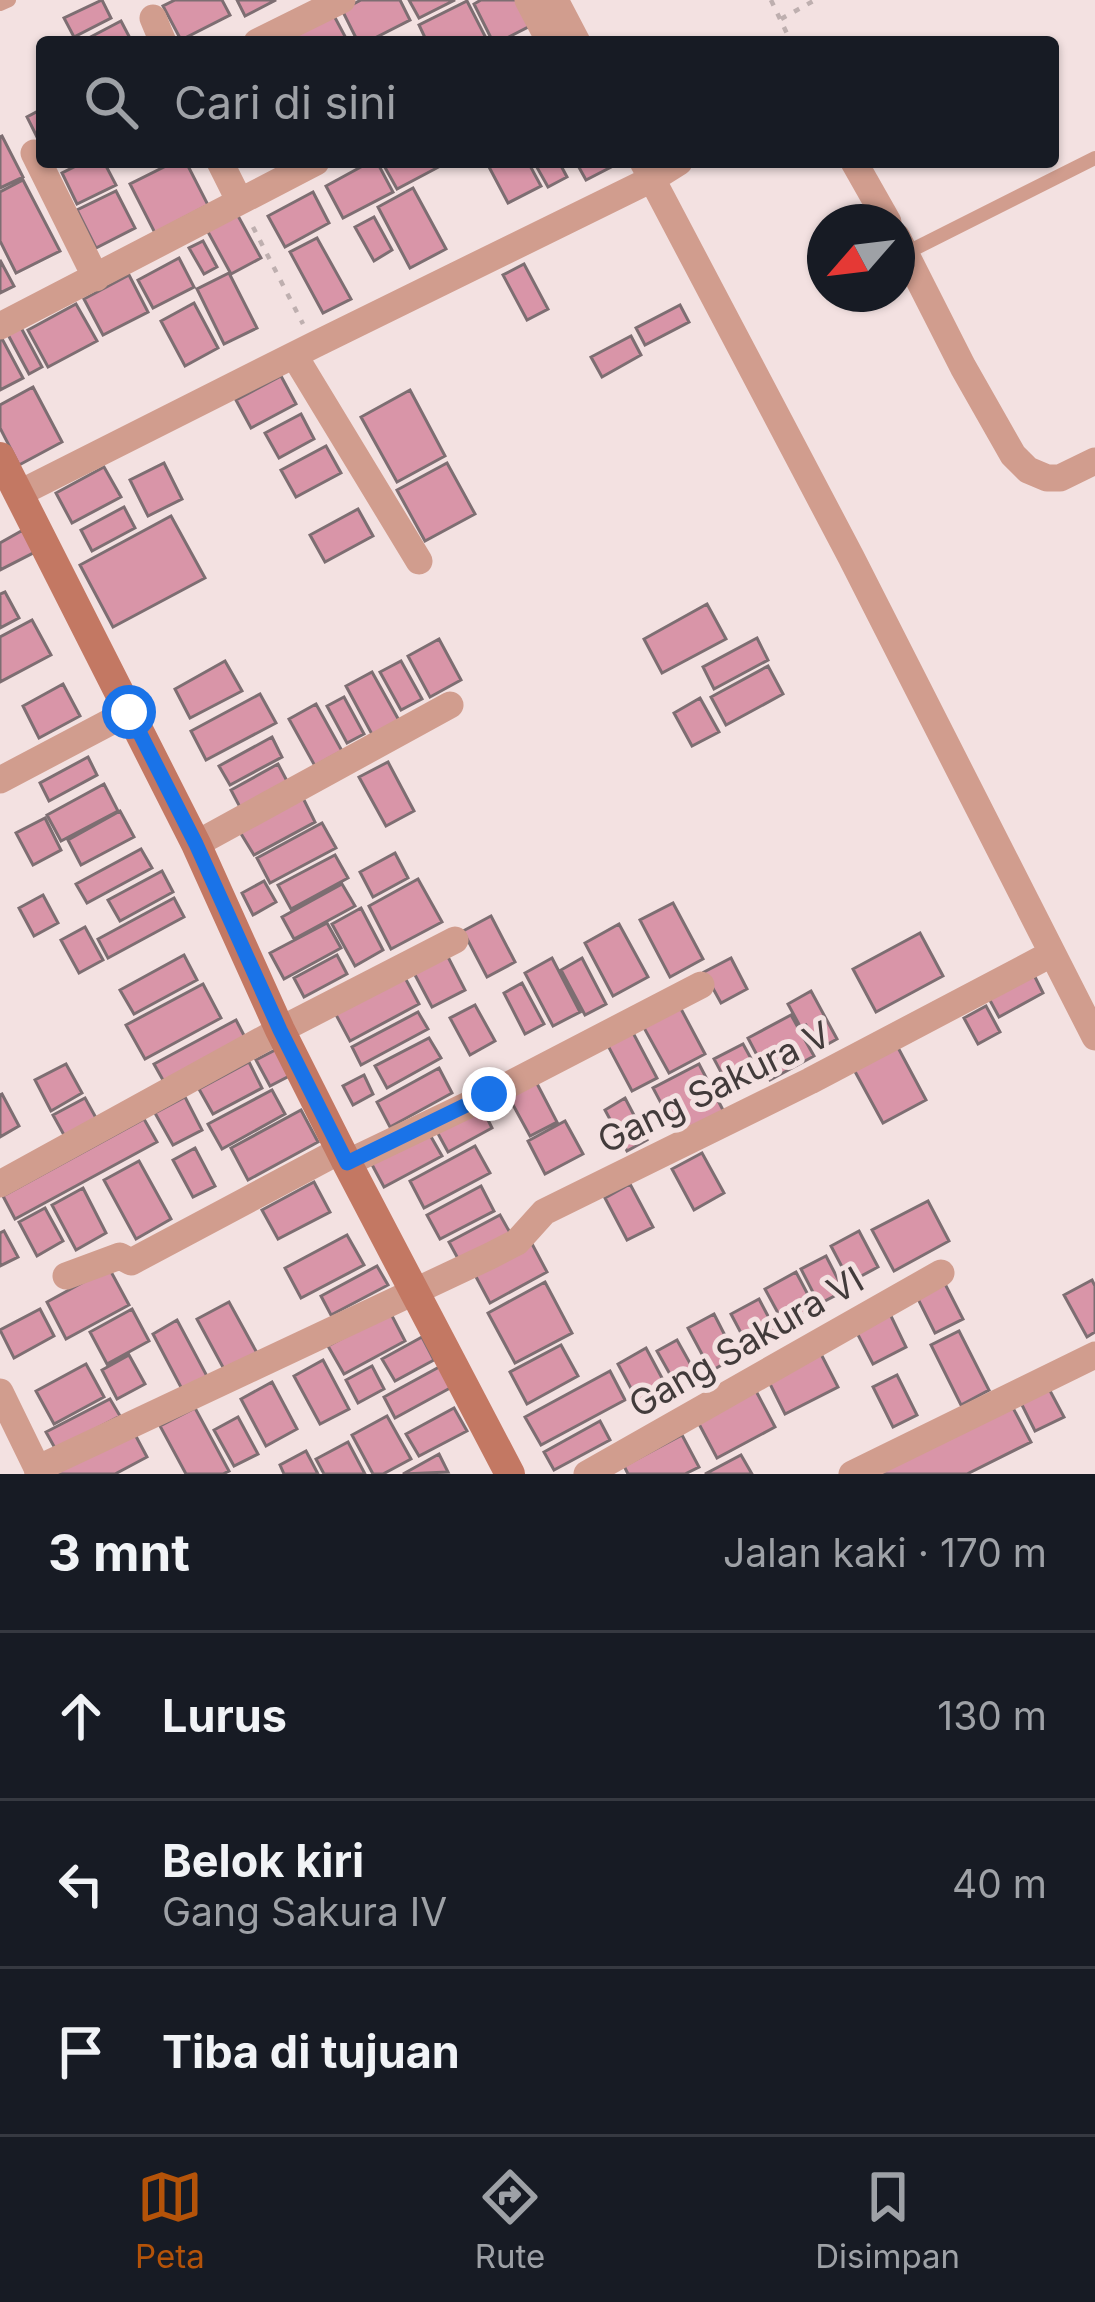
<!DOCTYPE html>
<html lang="id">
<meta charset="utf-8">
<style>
body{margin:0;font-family:Inter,sans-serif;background:#20242c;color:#f1f3f6}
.compass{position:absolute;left:807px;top:204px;width:108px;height:108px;border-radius:50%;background:#171b24;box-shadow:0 3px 9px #0004;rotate:242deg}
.stop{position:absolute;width:36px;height:36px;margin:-27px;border:9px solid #1a73e8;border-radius:50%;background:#fff}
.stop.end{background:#1a73e8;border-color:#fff;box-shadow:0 3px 12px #0008}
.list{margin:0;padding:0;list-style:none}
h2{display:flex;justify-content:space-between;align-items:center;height:156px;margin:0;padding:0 48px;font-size:51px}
h2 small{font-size:39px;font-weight:400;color:#9ea1a6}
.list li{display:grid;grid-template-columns:78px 1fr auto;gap:36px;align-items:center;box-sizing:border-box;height:168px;padding:0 48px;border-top:3px solid #363941}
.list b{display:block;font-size:45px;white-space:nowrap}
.list p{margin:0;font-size:39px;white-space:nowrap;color:#9ea1a6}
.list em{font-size:39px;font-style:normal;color:#9ea1a6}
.icon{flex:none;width:66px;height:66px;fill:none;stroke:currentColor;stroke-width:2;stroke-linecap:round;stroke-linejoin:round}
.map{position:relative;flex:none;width:1095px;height:1474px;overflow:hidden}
.search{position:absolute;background:#171b24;box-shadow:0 3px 9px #0004;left:36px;right:36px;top:36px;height:132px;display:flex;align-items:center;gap:30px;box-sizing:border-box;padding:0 42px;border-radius:12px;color:#9ea1a6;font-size:45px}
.sheet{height:660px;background:#171b24}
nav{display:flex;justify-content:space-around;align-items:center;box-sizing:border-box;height:168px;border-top:3px solid #363941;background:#171b24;font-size:33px;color:#9ea1a6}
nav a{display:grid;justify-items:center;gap:6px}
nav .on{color:#b45309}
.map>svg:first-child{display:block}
.building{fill:#d995a8;stroke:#7d6e72;stroke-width:3}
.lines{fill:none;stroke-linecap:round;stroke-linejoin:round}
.path{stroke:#beafaf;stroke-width:4.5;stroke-dasharray:6 9;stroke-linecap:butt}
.lane{stroke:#d19d8e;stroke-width:14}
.street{stroke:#d19d8e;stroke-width:27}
.secondary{stroke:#c37863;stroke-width:30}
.route{stroke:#1a73e8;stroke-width:15}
.labels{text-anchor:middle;stroke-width:10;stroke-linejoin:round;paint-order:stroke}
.street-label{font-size:36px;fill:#423b3b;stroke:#f3e1e1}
</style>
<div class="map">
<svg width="1095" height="1474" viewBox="0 0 1095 1474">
<rect width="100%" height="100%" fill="#f3e1e1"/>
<path class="building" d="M102,0L111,18L74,37L64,18Z
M175,0H222L230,15L181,40L163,6Z
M237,0H276L245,16Z
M361,0H400L410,20L367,42H358L342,10Z
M409,0H455L419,18Z
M481,0H519L532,25L499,42H493L474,4Z
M467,1L488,42H427L419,25Z
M332,12L348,42H299L294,31Z
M121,21L132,42H81Z
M42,109V147L27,117Z
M2,136L23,177L0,188V137Z
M84,162H104L116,185L77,204L62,173Z
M174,162H186L208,205L155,233L130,184Z
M370,162H377L393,192L343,218L326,186Z
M382,162H448L397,189Z
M493,162H528L541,186L508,203L488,165Z
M534,162H559L567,177L548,187Z
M576,162H614L615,165L586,180Z
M23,180L60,251L16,273L0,241V192Z
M413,188L446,249L410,268L378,207Z
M116,191L135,228L96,248L77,210Z
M313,192L329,223L285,247L268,216Z
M237,214L261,258L231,274L207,230Z
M374,217L392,250L374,261L355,227Z
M317,238L351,299L323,313L290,252Z
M203,241L217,267L204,274L189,248Z
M179,258L194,287L153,308L138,280Z
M0,260L14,286L0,293Z
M524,264L548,309L527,320L503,275Z
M229,273L257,328L224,344L197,289Z
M129,275L148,312L103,335L84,299Z
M194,303L218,348L185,366L161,321Z
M76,304L97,341L48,367L28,330Z
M680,305L689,322L645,345L636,328Z
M18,322L42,367L29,374L5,329Z
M0,335L23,378L0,390Z
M631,336L641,355L602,377L591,357Z
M281,376L296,404L251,428L236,400Z
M33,387L62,442L19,465L0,428V405Z
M410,390L445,456L397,482L361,417Z
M301,414L314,439L279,458L265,433Z
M326,446L341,473L296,497L281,470Z
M164,463L182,499L148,516L130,480Z
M447,463L475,514L425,541L397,490Z
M104,467L121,497L72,523L56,493Z
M124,507L135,528L92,551L81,530Z
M358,509L373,536L325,562L310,535Z
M171,516L205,578L113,627L80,565Z
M23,530L35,552L0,570V543Z
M5,592L19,618L0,628V594Z
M707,604L726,639L662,673L644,639Z
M32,620L51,655L0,682V637Z
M757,638L768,660L714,689L703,667Z
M439,639L461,680L430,697L408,656Z
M225,661L242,691L190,718L175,689Z
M401,661L422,699L401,710L380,672Z
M768,666L783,694L726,725L711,697Z
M372,672L401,724L374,738L346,686Z
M63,684L80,716L39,738L23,706Z
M260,694L276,723L206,760L191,731Z
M344,697L364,734L347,743L327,706Z
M700,698L719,732L692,746L674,713Z
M316,704L342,751L315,766L289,719Z
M272,737L282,757L230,785L219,766Z
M88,757L97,775L49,801L40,783Z
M388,762L414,811L386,826L359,777Z
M278,764L288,783L241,809L231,790Z
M104,784L118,811L61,841L47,815Z
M303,798L315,822L254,855L240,832Z
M120,811L134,837L81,865L68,840Z
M45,818L61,850L33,865L16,833Z
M322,823L336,848L270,883L257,858Z
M141,849L152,868L87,903L76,884Z
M395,853L408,878L373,897L360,872Z
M335,855L348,878L291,909L278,885Z
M162,871L173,892L120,921L108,900Z
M418,879L442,922L391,949L369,906Z
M264,881L276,902L253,915L242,893Z
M342,884L355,906L294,939L282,917Z
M43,895L58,923L34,936L19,908Z
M174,898L184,917L108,958L98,939Z
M673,903L703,959L670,977L640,920Z
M361,908L383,950L355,966L332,924Z
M491,916L515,962L487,977L463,931Z
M327,923L341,948L284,979L270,953Z
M619,924L648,977L613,996L585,943Z
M85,927L103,960L79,973L61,940Z
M920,933L943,976L876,1012L853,969Z
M184,955L197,980L134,1014L120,990Z
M337,955L347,974L304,997L294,978Z
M447,955L465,990L432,1007L414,973Z
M552,958L580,1012L553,1026L525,973Z
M582,958L606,1004L585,1015L561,970Z
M731,958L747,989L721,1003L704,972Z
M1031,969L1043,993L999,1017L986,993Z
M403,974L419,1004L350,1041L334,1011Z
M522,983L544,1024L525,1034L504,993Z
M203,984L221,1018L145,1059L126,1025Z
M811,991L837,1039L819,1049L806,1025L801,1028L788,1004Z
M475,1005L495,1041L470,1055L450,1018Z
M986,1006L1000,1032L978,1044L964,1018Z
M680,1007L705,1054L669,1073L643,1026Z
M418,1012L428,1029L361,1065L352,1047Z
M791,1015L814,1056L770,1080L748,1038Z
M236,1020L249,1045L168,1089L154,1064Z
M631,1029L657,1078L632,1091L606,1042Z
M429,1038L441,1058L387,1088L375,1066Z
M895,1042L926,1100L883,1123L852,1066Z
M743,1044L759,1073L730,1089L714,1059Z
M279,1048L293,1074L270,1086L256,1060Z
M249,1062L262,1088L213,1114L199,1089Z
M66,1064L82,1093L51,1111L35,1080Z
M699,1064L724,1112L679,1137L653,1088Z
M439,1068L452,1093L390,1127L377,1102Z
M364,1075L373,1094L353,1105L343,1086Z
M533,1076L557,1122L530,1136L505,1090Z
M272,1090L285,1114L222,1149L208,1124Z
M2,1094L19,1126L0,1137V1095Z
M185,1097L202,1130L173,1145L155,1113Z
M85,1098L101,1127L69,1144L53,1115Z
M625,1098L647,1140L627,1151L605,1110Z
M480,1104L492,1128L448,1152L435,1128Z
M301,1110L318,1142L248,1180L231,1148Z
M144,1119L157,1142L15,1219L3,1196Z
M565,1121L583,1154L545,1174L528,1141Z
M426,1128L442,1156L384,1187L369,1159Z
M475,1146L490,1173L424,1208L410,1181Z
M195,1148L215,1186L193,1197L173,1160Z
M702,1153L724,1193L694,1210L672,1169Z
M139,1161L171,1219L136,1239L104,1180Z
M314,1182L330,1212L278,1239L262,1210Z
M630,1184L653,1227L627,1240L605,1198Z
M481,1186L494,1211L440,1239L427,1215Z
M83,1188L106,1233L76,1250L52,1205Z
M928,1201L949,1241L894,1271L872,1230Z
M45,1208L63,1241L37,1256L19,1222Z
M500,1215L513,1238L462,1266L449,1242Z
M4,1231L18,1257L0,1266V1233Z
M859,1231L878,1267L850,1282L831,1246Z
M347,1235L364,1265L301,1298L285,1268Z
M531,1242L547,1272L490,1303L474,1273Z
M826,1256L844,1291L819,1304L801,1269Z
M377,1266L388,1285L331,1315L321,1296Z
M109,1268L129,1305L66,1339L47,1302Z
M796,1272L815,1308L784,1324L765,1289Z
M1092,1280L1095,1286V1332L1087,1337L1064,1295Z
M545,1282L572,1333L515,1363L488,1313Z
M944,1282L963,1319L935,1333L916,1295Z
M759,1299L778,1335L750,1350L731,1314Z
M229,1302L257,1353L225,1371L197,1319Z
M40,1309L54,1336L14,1358L0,1330Z
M132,1309L149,1341L107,1364L90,1332Z
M390,1312L405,1341L344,1374L328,1346Z
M889,1312L906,1347L873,1364L855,1329Z
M714,1314L736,1357L711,1371L688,1328Z
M177,1320L208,1378L183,1391L153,1334Z
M959,1331L989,1390L961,1405L931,1345Z
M422,1337L434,1360L395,1381L382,1359Z
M677,1340L696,1374L676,1385L657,1351Z
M561,1345L578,1376L527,1404L510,1372Z
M646,1348L670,1393L642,1409L618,1364Z
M821,1354L838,1387L785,1414L768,1380Z
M129,1355L145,1384L117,1399L102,1370Z
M323,1360L349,1409L320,1424L294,1376Z
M86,1364L104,1397L54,1424L36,1391Z
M372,1366L384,1389L358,1403L346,1380Z
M441,1366L452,1387L395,1418L384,1397Z
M610,1371L625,1400L541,1445L525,1417Z
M897,1375L917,1415L893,1427L873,1387Z
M272,1382L297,1429L266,1446L241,1399Z
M1048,1387L1064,1417L1035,1431L1020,1401Z
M756,1391L775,1427L717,1458L698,1422Z
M110,1399L120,1416L56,1450L46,1432Z
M1012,1406L1031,1442L967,1474H877Z
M195,1408L229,1471L223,1474H186L160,1426Z
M454,1408L467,1431L419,1456L406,1434Z
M387,1416L411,1459L383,1474H373L352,1435Z
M238,1417L258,1454L234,1466L214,1430Z
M600,1421L610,1440L554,1470L544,1452Z
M131,1427L147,1457L115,1474H59L56,1467Z
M682,1435L699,1467L685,1474H628L624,1466Z
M348,1442L365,1474H324L316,1459Z
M306,1451L318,1474H284L280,1465Z
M439,1454L448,1472L403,1474Z
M741,1455L752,1474H705Z"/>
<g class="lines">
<path class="path" d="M771,0L791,42
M781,19L815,0
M253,227L303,324"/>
<path class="lane" d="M0,4L9,0
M906,253L1095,158"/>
<path class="street" d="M528,0L550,42
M555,0L577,42
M153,18L163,42
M257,42L342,0
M34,153L96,278
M220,162L239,200
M643,162L851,557L1095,1037
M854,162L888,222
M897,237L963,367L1013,455L1028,470L1047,478H1060L1095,461
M0,326L316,162
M294,355L419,561
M18,494L314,345L652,179L679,162
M0,780L129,712
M196,844L450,705
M347,1163L489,1095L701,985
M0,1184L280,1030L455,940
M66,1276L120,1256L131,1262L341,1150
M0,1392L40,1474
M37,1469L490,1256L517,1242L544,1212L810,1081L1051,954
M587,1474L941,1273
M852,1474L1095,1355"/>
<path class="secondary" d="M0,457L196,844L280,1030L347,1163L510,1474"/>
</g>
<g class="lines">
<path class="route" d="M129,712L196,844L280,1030L347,1163L489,1094"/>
</g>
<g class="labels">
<g class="street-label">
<text transform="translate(714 1087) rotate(-26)" y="13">Gang Sakura V</text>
<text transform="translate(746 1342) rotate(-30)" y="13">Gang Sakura VI</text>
</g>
</g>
</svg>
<svg class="compass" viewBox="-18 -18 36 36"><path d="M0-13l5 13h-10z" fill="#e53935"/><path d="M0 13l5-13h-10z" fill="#9ea1a6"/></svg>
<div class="stop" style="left:129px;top:712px"></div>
<div class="stop end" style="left:489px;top:1094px"></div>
<div class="search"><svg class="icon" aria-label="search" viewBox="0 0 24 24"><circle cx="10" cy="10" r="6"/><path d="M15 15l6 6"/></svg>Cari di sini</div>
</div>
<section class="sheet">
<h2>3 mnt<small>Jalan kaki · 170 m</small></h2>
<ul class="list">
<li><svg class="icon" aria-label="ahead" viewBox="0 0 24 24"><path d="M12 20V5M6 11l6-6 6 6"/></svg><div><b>Lurus</b></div><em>130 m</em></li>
<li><svg class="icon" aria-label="left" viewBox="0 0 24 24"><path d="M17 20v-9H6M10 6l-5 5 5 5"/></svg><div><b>Belok kiri</b><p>Gang Sakura IV</p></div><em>40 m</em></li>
<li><svg class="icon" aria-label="arrive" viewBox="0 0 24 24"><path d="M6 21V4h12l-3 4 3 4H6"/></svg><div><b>Tiba di tujuan</b></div></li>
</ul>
</section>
<nav>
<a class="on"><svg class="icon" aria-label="map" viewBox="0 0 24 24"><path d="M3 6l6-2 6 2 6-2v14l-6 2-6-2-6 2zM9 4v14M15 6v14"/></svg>Peta</a>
<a><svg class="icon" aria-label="directions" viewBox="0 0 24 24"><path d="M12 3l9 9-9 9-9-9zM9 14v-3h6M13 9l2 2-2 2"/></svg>Rute</a>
<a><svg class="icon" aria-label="saved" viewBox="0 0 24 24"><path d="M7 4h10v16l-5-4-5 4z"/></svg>Disimpan</a>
</nav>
